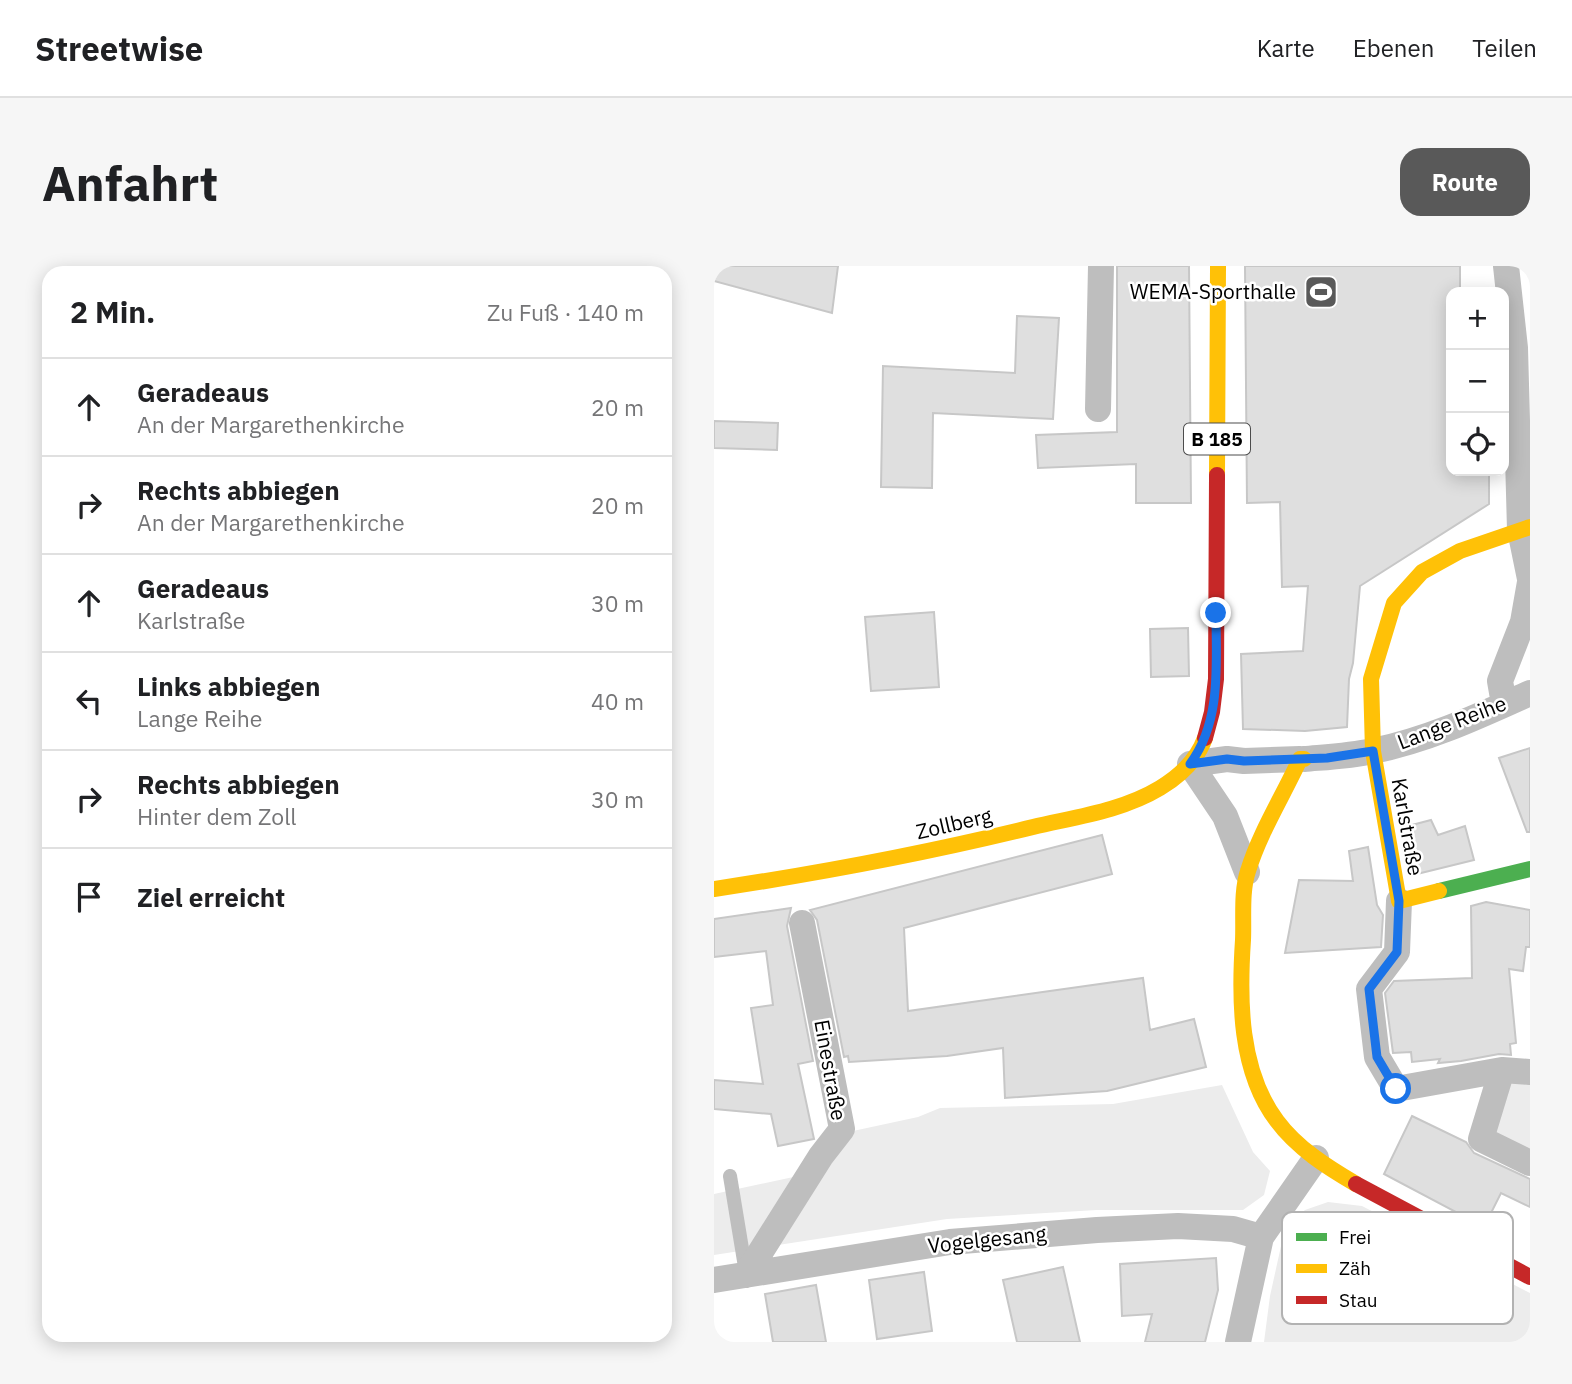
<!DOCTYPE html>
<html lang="de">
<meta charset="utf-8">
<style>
body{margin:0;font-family:"IBM Plex Sans",sans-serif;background:#f6f6f6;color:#202124}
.controls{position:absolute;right:21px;top:21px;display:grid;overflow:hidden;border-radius:14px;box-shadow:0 4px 18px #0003}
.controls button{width:63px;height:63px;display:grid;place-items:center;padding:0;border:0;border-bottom:2px solid #e0e0e0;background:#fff;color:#202124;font:35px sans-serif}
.stop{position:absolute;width:21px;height:21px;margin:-16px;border:5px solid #1a73e8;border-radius:50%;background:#fff}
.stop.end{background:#1a73e8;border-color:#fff;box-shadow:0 2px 7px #0008}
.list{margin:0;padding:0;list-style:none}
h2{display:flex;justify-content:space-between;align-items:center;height:91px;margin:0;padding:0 28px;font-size:30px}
h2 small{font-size:23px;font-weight:400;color:#757577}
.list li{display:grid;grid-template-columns:46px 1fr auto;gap:21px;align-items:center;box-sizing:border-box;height:98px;padding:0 28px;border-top:2px solid #e0e0e0}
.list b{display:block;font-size:26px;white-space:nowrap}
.list p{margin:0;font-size:23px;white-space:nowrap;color:#757577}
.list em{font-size:23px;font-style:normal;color:#757577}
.icon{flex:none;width:38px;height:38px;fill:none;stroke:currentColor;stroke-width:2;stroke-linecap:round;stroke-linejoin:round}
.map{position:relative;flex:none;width:816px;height:1076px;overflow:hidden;border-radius:21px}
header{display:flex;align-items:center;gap:42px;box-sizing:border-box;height:98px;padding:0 35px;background:#fff;border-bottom:2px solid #e0e0e0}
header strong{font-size:33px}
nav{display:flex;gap:38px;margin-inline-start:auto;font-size:24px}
.intro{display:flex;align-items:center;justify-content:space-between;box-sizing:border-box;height:168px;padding:0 42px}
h1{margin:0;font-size:49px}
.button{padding:18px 32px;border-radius:21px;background:#595959;color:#fff;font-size:24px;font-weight:700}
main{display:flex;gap:42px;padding:0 42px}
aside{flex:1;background:#fff;border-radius:21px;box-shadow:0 4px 18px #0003}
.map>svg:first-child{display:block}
.green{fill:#ececec}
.building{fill:#dfdfdf;stroke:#c7c7c7;stroke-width:2}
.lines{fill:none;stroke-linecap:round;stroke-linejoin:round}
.lane{stroke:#bebebe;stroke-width:14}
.street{stroke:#bebebe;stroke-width:26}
.fast{stroke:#4caf50;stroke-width:16}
.slow{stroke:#ffc107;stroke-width:16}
.jam{stroke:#c62828;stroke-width:16}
.route{stroke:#1a73e8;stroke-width:9}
.labels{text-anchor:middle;stroke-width:5;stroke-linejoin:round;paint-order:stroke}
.shield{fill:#fff;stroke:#4c4c4c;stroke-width:2}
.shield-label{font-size:19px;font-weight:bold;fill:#000}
.poi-label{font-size:21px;fill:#000;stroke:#fff;text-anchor:end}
.street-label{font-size:21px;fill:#000;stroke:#fff}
.key{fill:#fff;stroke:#b2b2b2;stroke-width:2}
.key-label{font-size:19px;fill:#000}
</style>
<header>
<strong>Streetwise</strong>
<nav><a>Karte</a><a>Ebenen</a><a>Teilen</a></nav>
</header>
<div class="intro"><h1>Anfahrt</h1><a class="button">Route</a></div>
<main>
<aside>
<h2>2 Min.<small>Zu Fuß · 140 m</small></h2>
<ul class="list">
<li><svg class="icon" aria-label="ahead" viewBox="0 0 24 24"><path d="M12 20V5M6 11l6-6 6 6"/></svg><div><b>Geradeaus</b><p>An der Margarethenkirche</p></div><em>20 m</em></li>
<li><svg class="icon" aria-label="right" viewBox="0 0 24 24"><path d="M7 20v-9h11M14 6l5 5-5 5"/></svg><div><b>Rechts abbiegen</b><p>An der Margarethenkirche</p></div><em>20 m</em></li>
<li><svg class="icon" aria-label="ahead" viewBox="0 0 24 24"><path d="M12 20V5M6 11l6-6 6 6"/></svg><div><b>Geradeaus</b><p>Karlstraße</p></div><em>30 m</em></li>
<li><svg class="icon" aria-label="left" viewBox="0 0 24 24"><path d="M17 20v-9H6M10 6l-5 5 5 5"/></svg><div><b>Links abbiegen</b><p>Lange Reihe</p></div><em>40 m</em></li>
<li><svg class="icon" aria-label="right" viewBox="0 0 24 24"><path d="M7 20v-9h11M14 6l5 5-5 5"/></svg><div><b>Rechts abbiegen</b><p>Hinter dem Zoll</p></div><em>30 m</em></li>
<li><svg class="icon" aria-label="arrive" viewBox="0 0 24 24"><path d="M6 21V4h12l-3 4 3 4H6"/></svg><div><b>Ziel erreicht</b></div></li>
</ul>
</aside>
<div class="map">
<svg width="816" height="1076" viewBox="0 0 816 1076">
<rect width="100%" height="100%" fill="#fff"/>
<path class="green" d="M797,813L816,815V887L775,868Z
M508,819L539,886L556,905L550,929L529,944H383L233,953L0,989V928L112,904L139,865L204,851L226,842L399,838Z
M614,936L648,940L816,1027V1076H550L556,1030L571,962L591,944Z"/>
<path class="building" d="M0,0H124L118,47L0,15Z
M403,0H475L477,237H422V198L324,202L322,169L403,166Z
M531,0H746V26H737V205H775V238L646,320L639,397L635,413L633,461L591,465L529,463L527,388L589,385L594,320L568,321L566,236L533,237Z
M303,50L345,52L339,153L219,147L218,222L167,221L169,100L301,107Z
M0,155L64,157L63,184L0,182Z
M220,346L225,421L157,425L151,351Z
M474,362L475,410L437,411L436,363Z
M816,482V566H813L785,492Z
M717,554L724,569L751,560L760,594L703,608L694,560Z
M388,569L398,608L190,662L194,745L429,712L436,764L480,753L492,801L393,825L291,832L289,782L233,790L135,796L134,790L130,791L103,654L96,644Z
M654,581L663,639L669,649L667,681L571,687L585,614L639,615L635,585Z
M772,636L816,644V681H812L809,705L795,703L802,777L796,778L797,789L785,788L747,795L724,797L726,793L698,796L697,786L679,787L671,727L680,715L758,712L757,640Z
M77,642L73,660L99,795L84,798L100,873L64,880L57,848L0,843V814L49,818L37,742L59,739L52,685L0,691V653Z
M698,850L752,876L760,887L816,913V941L787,927L770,961L670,908Z
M502,992L504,1024L491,1076H431L438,1048L408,1050L406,998Z
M349,1001L366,1076H303L289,1014Z
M210,1006L218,1065L163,1073L155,1014Z
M102,1019L112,1076H59L51,1028Z"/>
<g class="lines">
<path class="lane" d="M16,910L32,1007"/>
<path class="street" d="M792,0L801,82L806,264L816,313
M384,143L387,0
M790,438L786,415L809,356L816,316
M590,493C613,491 636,490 659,485C714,474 765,450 816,427
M533,606L511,550L476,498L513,493L530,495L586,493
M685,635L683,686L655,723L663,791L682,823L788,804L816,806
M788,804L767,873L816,897
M32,1009L107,890L128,863L88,657
M0,1014L236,976L383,964L464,960L519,963L547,971
M524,1076L547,971L602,892"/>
<path class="fast" d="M725,625L816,603"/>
<path class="slow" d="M503,209L504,0
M590,493H586C569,530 546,566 534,605C527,626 530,652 529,674C525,733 525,805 563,855C583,882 613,901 642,918
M0,623C107,607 213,587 319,561C361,551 408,545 446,522C466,510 483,494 491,472
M725,625L685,635L659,485L657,413L680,337L708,306L746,285L816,261"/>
<path class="jam" d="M491,472L498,446L502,413L503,209
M642,918L816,1011"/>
</g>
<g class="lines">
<path class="route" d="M502,347C502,398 508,455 476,498L513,493L530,495L613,492L659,485L685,635L683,686L655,723L663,791L682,823"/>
</g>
<defs>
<symbol id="stadium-square" viewBox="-11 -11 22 22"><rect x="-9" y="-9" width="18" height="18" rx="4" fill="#595959" stroke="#fff"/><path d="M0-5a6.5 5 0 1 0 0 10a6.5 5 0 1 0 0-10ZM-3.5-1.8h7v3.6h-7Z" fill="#fff"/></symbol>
</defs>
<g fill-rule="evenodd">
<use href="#stadium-square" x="588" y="7" width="38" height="38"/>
</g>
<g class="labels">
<rect class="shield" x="470" y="157.5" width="66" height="31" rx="5"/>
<g class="shield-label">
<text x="503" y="180">B 185</text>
</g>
<g class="poi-label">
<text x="582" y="33">WEMA-Sporthalle</text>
</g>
<g class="street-label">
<text transform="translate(738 457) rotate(-21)" y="7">Lange Reihe</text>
<text transform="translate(240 558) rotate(-13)" y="7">Zollberg</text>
<text transform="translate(693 561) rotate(80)" y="7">Karlstraße</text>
<text transform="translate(116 804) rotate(80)" y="7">Einestraße</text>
<text transform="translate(273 974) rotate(-6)" y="7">Vogelgesang</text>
</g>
</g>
<rect x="568" y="946" width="231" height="112" rx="10" class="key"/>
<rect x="582" y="967" width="31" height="8" fill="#4caf50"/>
<rect x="582" y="998" width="31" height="9" fill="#ffc107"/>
<rect x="582" y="1030" width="31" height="8" fill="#c62828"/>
<g class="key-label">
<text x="625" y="978">Frei</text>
<text x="625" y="1009">Zäh</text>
<text x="625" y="1041">Stau</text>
</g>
</svg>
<div class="controls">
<button>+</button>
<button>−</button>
<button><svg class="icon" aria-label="locate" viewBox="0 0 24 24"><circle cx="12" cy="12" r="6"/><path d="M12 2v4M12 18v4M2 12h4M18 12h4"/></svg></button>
</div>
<div class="stop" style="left:682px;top:823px"></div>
<div class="stop end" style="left:502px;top:347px"></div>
</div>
</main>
